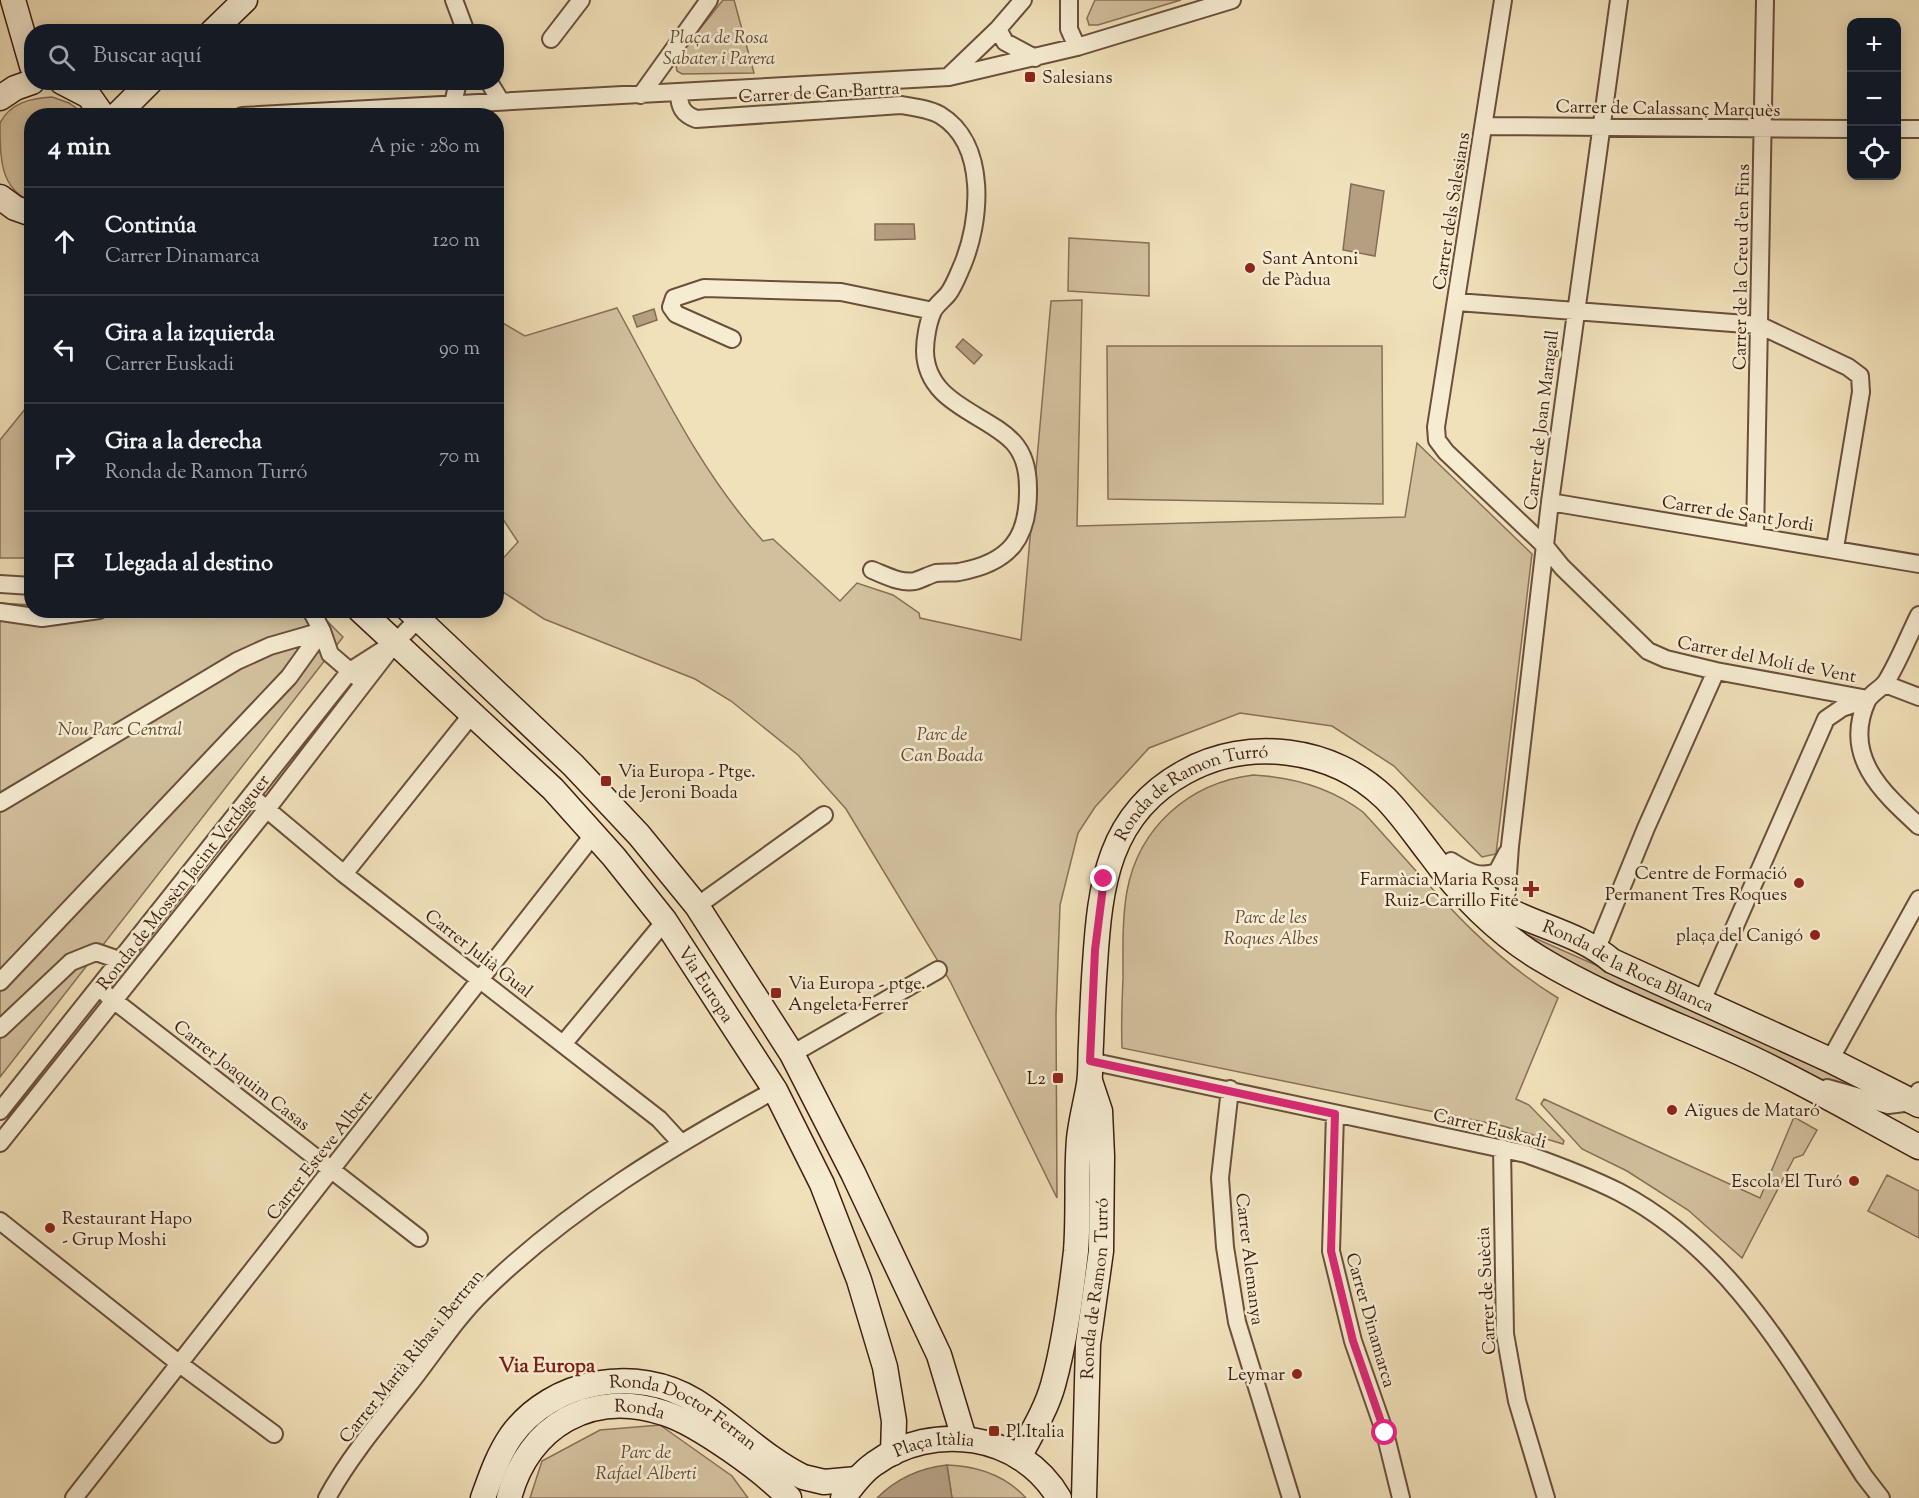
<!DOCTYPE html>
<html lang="es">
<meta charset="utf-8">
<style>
body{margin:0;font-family:"Sorts Mill Goudy",serif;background:#20242c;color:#f1f3f6}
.controls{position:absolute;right:18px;top:18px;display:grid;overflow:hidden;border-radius:12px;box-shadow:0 3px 15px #0003}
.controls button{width:54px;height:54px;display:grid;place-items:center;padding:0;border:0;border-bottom:2px solid #363941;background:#171b24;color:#f1f3f6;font:30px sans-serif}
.stop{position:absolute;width:18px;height:18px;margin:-14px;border:4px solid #db2777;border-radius:50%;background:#fff}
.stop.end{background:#db2777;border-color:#fff;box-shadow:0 2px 6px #0008}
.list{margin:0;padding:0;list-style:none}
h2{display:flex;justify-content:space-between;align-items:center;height:78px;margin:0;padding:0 24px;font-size:26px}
h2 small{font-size:20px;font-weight:400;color:#9ea1a6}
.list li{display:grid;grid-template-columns:39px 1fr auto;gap:18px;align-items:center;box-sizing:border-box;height:108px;padding:0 24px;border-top:2px solid #363941}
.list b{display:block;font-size:22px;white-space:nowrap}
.list p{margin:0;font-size:20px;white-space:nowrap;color:#9ea1a6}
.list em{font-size:20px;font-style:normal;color:#9ea1a6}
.icon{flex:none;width:33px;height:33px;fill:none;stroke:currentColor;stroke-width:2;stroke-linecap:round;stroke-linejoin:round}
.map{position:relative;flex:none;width:1919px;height:1498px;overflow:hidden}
.search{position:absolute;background:#171b24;box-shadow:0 3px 15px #0003;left:24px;top:24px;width:480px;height:66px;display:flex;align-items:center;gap:15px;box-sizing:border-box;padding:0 21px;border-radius:24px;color:#9ea1a6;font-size:22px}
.panel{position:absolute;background:#171b24;box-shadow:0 3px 15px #0003;left:24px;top:108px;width:480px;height:510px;border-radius:24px}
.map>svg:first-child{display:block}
.green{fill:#d2c09d;stroke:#886f57;stroke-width:1.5}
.water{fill:#b49f81;stroke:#846b54;stroke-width:1.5}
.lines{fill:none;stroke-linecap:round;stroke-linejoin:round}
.street-casing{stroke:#6a4f3b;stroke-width:20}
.secondary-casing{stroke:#3d1e11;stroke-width:27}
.street{stroke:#f6ecd2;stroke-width:16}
.secondary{stroke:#f6ecd2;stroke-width:24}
.tram{stroke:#3d1e11;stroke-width:1.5}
.route{stroke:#db2777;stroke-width:8}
.poi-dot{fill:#8f2418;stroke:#f6ecd2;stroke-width:2}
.labels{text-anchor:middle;stroke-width:5;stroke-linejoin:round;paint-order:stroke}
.park-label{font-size:18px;font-style:italic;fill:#624634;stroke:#f6ecd2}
.poi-label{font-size:18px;fill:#3d1e11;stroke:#f6ecd2;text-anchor:start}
.street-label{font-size:18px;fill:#3d1e11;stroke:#f6ecd2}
.neighbourhood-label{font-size:20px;font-weight:bold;fill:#7a1f14;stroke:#f6ecd2}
</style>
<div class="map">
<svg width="1919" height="1498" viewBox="0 0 1919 1498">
<rect width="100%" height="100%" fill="#f1e1ba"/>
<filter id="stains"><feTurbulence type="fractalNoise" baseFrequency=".00333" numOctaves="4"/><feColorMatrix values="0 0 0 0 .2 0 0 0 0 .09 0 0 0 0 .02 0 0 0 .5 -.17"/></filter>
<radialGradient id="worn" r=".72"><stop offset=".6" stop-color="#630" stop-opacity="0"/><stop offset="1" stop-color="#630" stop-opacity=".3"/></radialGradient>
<path class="green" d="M723,0H734L754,73L682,74L677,71L675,60Z
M1095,0H1181L1098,25H1089L1087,18Z
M52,97L69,103L86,115L32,116L31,201C0,189 0,158 0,123C10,103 31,98 52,97Z
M1069,238L1149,243V296L1068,291Z
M1082,300L1077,526L1405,517L1417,443L1532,554L1496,854L1482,857L1394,766L1332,726L1240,713L1149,748L1095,807L1078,833L1060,905L1056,1015L1057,1198L950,981L846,809L798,755L731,701L695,679L544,619L497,588V565L518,542L497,510L496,319L525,336L617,308C661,388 701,473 763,541L773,539L840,601L857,583L893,595L919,613L920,618L1021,640L1051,301Z
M1107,346H1382L1383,504L1108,499Z
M26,408L32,415L31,558H0V440Z
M0,603L31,605L32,610L317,611L343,637L0,1077Z
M1253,775C1294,777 1330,787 1363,812C1424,878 1480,951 1558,998L1516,1099L1529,1105L1564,1141L1563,1144L1503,1126L1122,1048C1121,1025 1122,1001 1123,978C1123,950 1122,920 1127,891C1139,827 1189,783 1253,775Z
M1521,932L1759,1037L1817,1068L1874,1095L1804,1078L1560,965Z
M1544,1099L1760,1198L1794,1117L1817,1130L1803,1155L1794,1158L1742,1258L1688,1210L1627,1171L1582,1149L1541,1104Z
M1887,1175L1919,1191V1238L1868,1211Z
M660,1425L732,1476L748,1498H530L542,1461L600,1430Z
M947,1465C977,1466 1005,1475 1026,1498H952Z"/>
<path class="water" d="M1351,184L1384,191L1375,256L1343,250Z
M875,224H914L915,239L875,240Z
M654,309L657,320L637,327L633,316Z
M963,339L982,355L974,364L956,347Z
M947,1465L952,1498H877C897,1478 919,1468 947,1465Z"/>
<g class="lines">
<defs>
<path id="street" d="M454,0L466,32
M1023,0L998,29L1005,42L1035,58
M1069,0V29L1077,47
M1503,0L1436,427L1437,440L1446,452L1545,546L1562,567L1648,651L1666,659L1716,671L1868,699
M551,39L581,0
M949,76L998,29
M489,82L500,100
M679,93C679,107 683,114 696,119L901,105C914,107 929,109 940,115C988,144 981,222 962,266C958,275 954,286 948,294C943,300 936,305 933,311C928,322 925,339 925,351C926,404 986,413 1013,442C1025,455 1028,472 1028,488C1029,538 1010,563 959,572C952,573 944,572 936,573C929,575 922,579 915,581C901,584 885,575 872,570
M641,95L709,0
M242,116L949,77L1077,47L1232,0
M450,116L458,82
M1484,126L1852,129
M1896,129H1919
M1457,302L1759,325L1848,367L1860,376L1861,392L1835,548
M732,339L676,314L671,307L674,298L704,288L841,292L933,311
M1550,502L1919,564
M1755,536L1765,0
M0,584L32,586
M0,612L42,618L99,610
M1919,615C1908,637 1899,661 1886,682C1881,689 1871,693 1867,701C1842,756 1882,792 1919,826
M1885,684L1919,697
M258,802L344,874L659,1119L681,1143
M0,803L237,661L270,646L322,631L330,654L358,678
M1451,861C1467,871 1478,879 1497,872L1507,853
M344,874L473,713
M697,906L824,815
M1505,916L1510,846L1550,502L1619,0
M1597,948L1646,828L1716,671
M0,982L289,677L322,631L311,610
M107,995L419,1238
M1702,1001L1826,719L1842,708L1865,700
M0,1029L71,962L96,952L119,960
M564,1043L665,921
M792,1054L938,970
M1830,1060L1919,899
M1090,1061L1526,1154C1557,1165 1589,1177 1619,1192C1737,1254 1794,1369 1864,1476L1881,1498
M1827,1088L1888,1105L1913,1102L1919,1091
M1230,1089L1220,1178L1225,1247L1237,1322L1291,1498
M0,1111L350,671L386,648
M1335,1114L1331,1251L1353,1341L1385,1433L1401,1498
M0,1143L267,809L395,643L418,619
M1502,1148L1505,1334L1517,1401L1546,1498
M0,1221L181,1365L274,1434
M74,1498L594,834
M327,1498C348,1459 379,1422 407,1387C432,1356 455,1319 484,1291C568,1209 672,1146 775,1090"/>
<g id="secondary">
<path d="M13,0L32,66"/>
<path d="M212,32L245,0"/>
<path d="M62,82L89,96L103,116"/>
<path d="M0,98L15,88L32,82"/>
<path d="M116,116L150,82"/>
<path d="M0,197L15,208L32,214"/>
<path id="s1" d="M360,610L553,789L614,857L665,921L775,1090L822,1184L859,1280L885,1367L894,1421L893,1453"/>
<path d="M409,610L573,765L639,835L697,906L792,1054L853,1173L939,1355L964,1438"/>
<path id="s2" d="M1473,885C1511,924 1572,926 1612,961L1830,1060L1919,1105"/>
<path id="s3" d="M1019,1457C1031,1434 1046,1410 1053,1385C1065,1342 1071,1295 1076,1251C1079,1213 1076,1176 1079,1139C1081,1120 1086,1102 1089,1084C1091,1071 1090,1057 1091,1044C1092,1017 1093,990 1095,964C1100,885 1108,814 1185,772C1248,737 1332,747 1385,798C1402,815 1415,835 1430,854C1458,893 1498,933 1539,958C1605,998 1680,1025 1749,1057C1807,1084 1863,1117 1919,1147"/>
<path id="s4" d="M483,1498C491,1476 498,1455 511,1436C552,1379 637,1365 695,1401C732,1424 764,1458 803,1477L824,1482L857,1479"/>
<path id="s5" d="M509,1498C528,1425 592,1389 664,1413C697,1423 765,1472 789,1498"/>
<path id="s6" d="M843,1498C852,1486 861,1473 874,1464C933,1421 1021,1433 1059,1498"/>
<path id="s7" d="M1084,1498L1088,1344L1101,1251L1102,1156L1100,1111L1090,1081"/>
</g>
</defs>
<use href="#street" class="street-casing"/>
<use href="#secondary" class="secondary-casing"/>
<use href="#street" class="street"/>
<use href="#secondary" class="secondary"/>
<path class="tram" d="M32,116L56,110"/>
</g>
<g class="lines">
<path class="route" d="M1104,879L1095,950L1090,1061L1335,1114L1331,1251L1353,1341L1385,1433"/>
</g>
<g class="poi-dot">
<rect x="1024" y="71" width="12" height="12" rx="3"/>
<circle cx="1250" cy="268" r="6"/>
<rect x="600" y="775" width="12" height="12" rx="3"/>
<circle cx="1799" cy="883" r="6"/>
<path d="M1528 880h6v6h6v6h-6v6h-6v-6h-6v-6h6z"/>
<circle cx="1815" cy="935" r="6"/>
<rect x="770" y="987" width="12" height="12" rx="3"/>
<rect x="1052" y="1072" width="12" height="12" rx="3"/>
<circle cx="1672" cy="1110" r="6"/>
<circle cx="1854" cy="1181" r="6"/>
<circle cx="50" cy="1228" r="6"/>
<circle cx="1297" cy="1374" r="6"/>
<rect x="988" y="1425" width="12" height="12" rx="3"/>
</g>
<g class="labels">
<g class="park-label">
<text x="719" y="43">Plaça de Rosa<tspan x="719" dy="21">Sabater i Parera</tspan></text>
<text x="120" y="735">Nou Parc Central</text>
<text x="942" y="740">Parc de<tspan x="942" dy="21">Can Boada</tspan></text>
<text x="1271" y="923">Parc de les<tspan x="1271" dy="21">Roques Albes</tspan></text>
<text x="646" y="1458">Parc de<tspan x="646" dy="21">Rafael Alberti</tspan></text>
</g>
<g class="poi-label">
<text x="1042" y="83">Salesians</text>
<text x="1262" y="264">Sant Antoni<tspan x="1262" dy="21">de Pàdua</tspan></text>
<text x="618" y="777">Via Europa - Ptge.<tspan x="618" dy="21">de Jeroni Boada</tspan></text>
<text x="1787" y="879" text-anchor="end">Centre de Formació<tspan x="1787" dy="21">Permanent Tres Roques</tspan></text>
<text x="1519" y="885" text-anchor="end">Farmàcia Maria Rosa<tspan x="1519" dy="21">Ruiz-Carrillo Fité</tspan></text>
<text x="1803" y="941" text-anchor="end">plaça del Canigó</text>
<text x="788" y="989">Via Europa - ptge.<tspan x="788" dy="21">Angeleta Ferrer</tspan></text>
<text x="1046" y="1084" text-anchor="end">L2</text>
<text x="1684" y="1116">Aïgues de Mataró</text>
<text x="1842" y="1187" text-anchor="end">Escola El Turó</text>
<text x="62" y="1224">Restaurant Hapo<tspan x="62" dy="21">- Grup Moshi</tspan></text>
<text x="1285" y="1380" text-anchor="end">Leymar</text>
<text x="1006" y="1437">Pl.Italia</text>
</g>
<g class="street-label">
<text transform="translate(819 92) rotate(-3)" y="6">Carrer de Can Bartra</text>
<text transform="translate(1668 108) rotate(1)" y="6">Carrer de Calassanç Marquès</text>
<text transform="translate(1451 211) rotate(-81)" y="6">Carrer dels Salesians</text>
<text transform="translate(1741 267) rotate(-89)" y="6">Carrer de la Creu d'en Fins</text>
<text transform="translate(1541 420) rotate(-83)" y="6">Carrer de Joan Maragall</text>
<text transform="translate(1738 513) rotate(9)" y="6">Carrer de Sant Jordi</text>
<text transform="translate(1767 659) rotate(11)" y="6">Carrer del Molí de Vent</text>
<text dy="6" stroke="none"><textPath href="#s3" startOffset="723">Ronda de Ramon Turró</textPath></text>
<text transform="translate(183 882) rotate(-52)" y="6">Ronda de Mossèn Jacint Verdaguer</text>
<text transform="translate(479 953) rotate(38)" y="6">Carrer Julià Gual</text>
<text dy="6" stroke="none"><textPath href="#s2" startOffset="176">Ronda de la Roca Blanca</textPath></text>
<text dy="6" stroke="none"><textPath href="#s1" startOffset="512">Via Europa</textPath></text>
<text transform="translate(242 1075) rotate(38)" y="6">Carrer Joaquim Casas</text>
<text transform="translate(1490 1128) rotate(14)" y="6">Carrer Euskadi</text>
<text transform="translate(319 1155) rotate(-52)" y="6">Carrer Esteve Albert</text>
<text transform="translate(1250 1259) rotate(83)" y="6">Carrer Alemanya</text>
<text dy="6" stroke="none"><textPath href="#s7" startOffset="210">Ronda de Ramon Turró</textPath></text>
<text transform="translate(1486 1291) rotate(-93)" y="6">Carrer de Suècia</text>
<text transform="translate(1371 1320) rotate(74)" y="6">Carrer Dinamarca</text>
<text transform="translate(411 1356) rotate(-51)" y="6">Carrer Marià Ribas i Bertran</text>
<text dy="6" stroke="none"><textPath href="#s5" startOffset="176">Ronda</textPath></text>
<text dy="6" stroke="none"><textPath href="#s4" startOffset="266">Ronda Doctor Ferran</textPath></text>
<text dy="6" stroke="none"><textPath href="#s6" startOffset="111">Plaça Itàlia</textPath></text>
</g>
<g class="neighbourhood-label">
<text x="547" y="1372">Via Europa</text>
</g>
</g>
<rect width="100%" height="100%" filter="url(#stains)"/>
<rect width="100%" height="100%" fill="url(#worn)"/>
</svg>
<div class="controls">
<button>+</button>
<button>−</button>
<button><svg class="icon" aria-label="locate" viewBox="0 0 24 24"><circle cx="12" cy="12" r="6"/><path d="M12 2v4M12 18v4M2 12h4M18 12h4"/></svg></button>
</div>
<div class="stop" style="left:1385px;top:1433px"></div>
<div class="stop end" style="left:1104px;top:879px"></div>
<div class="search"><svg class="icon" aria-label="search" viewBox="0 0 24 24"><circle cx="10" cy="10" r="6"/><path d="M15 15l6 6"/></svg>Buscar aquí</div>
<section class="panel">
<h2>4 min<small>A pie · 280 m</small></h2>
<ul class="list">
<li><svg class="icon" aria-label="ahead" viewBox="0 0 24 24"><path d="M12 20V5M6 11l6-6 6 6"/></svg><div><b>Continúa</b><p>Carrer Dinamarca</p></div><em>120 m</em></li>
<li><svg class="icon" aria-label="left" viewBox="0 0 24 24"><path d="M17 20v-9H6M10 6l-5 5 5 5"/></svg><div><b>Gira a la izquierda</b><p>Carrer Euskadi</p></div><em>90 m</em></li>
<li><svg class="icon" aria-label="right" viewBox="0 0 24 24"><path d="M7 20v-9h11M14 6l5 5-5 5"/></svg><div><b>Gira a la derecha</b><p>Ronda de Ramon Turró</p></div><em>70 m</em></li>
<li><svg class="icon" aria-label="arrive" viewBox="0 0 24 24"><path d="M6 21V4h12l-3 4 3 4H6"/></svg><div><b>Llegada al destino</b></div></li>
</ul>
</section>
</div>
